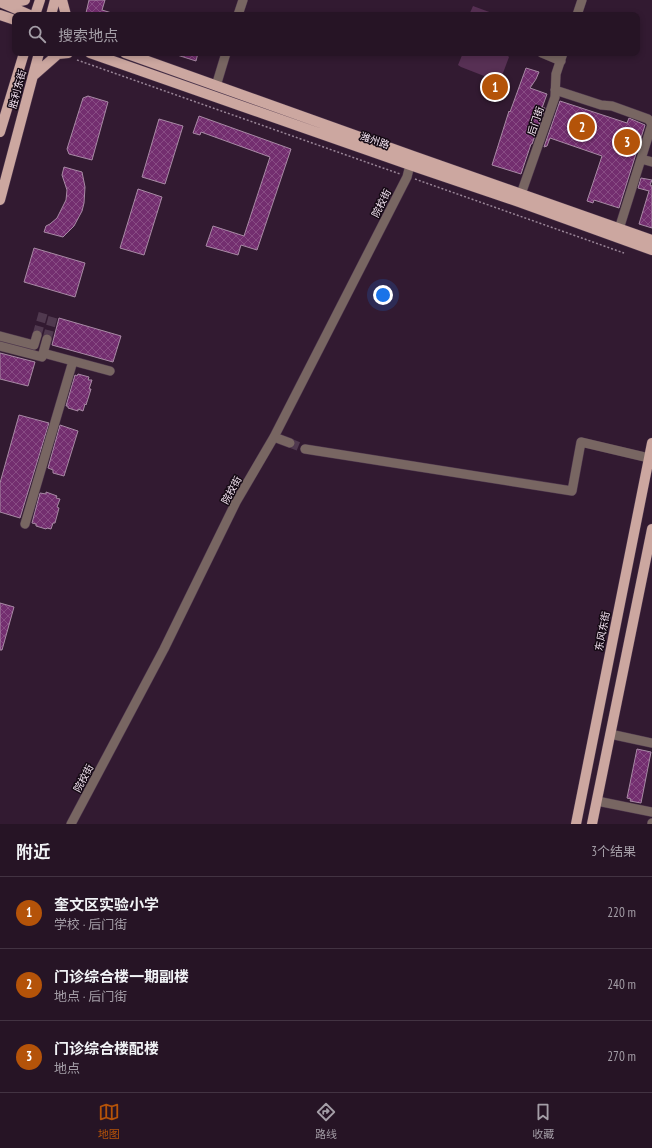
<!DOCTYPE html>
<html lang="zh">
<meta charset="utf-8">
<style>
body{margin:0;font-family:"PT Sans Narrow","Noto Sans SC",sans-serif;background:#322132;color:#f1f3f6}
.you{position:absolute;left:383px;top:295px;width:14px;height:14px;margin:-10px;border:3px solid #fff;border-radius:50%;background:#1a73e8;box-shadow:0 0 0 6px #1a73e833}
.badge{display:grid;place-items:center;width:26px;height:26px;border-radius:50%;background:#b45309;color:#fff;font-size:13px;font-weight:700}
.pin{position:absolute;translate:-50% -50%;border:2px solid #fff;box-shadow:0 1px 4px #0006}
.list{margin:0;padding:0;list-style:none}
h2{display:flex;justify-content:space-between;align-items:center;height:52px;margin:0;padding:0 16px;font-size:17px}
h2 small{font-size:13px;font-weight:400;color:#a49ea7}
.list li{display:grid;grid-template-columns:26px 1fr auto;gap:12px;align-items:center;box-sizing:border-box;height:72px;padding:0 16px;border-top:1px solid #423342}
.list b{display:block;font-size:15px;white-space:nowrap}
.list p{margin:0;font-size:13px;white-space:nowrap;color:#a49ea7}
.list em{font-size:13px;font-style:normal;color:#a49ea7}
.icon{flex:none;width:22px;height:22px;fill:none;stroke:currentColor;stroke-width:2;stroke-linecap:round;stroke-linejoin:round}
.map{position:relative;flex:none;width:652px;height:824px;overflow:hidden}
.search{position:absolute;background:#261425;box-shadow:0 2px 6px #0003;left:12px;right:12px;top:12px;height:44px;display:flex;align-items:center;gap:10px;box-sizing:border-box;padding:0 14px;border-radius:8px;color:#a49ea7;font-size:15px}
.sheet{height:268px;background:#261425}
nav{display:flex;justify-content:space-around;align-items:center;box-sizing:border-box;height:56px;border-top:1px solid #423342;background:#261425;font-size:11px;color:#a49ea7}
nav a{display:grid;justify-items:center;gap:2px}
nav .on{color:#b45309}
.map>svg:first-child{display:block}
.garden{fill:#573054}
.building{fill:url(#building-cross-hatch);stroke:#a88aa5}
.lines{fill:none;stroke-linecap:round;stroke-linejoin:round}
.minor-tunnel{stroke:#50394f;stroke-width:9;stroke-dasharray:9 4.5;stroke-linecap:butt}
.minor-casing{stroke:#4e374d;stroke-width:10}
.major-casing{stroke:#4e374d;stroke-width:11}
.path{stroke:#998597;stroke-width:1.5;stroke-dasharray:2 2;stroke-linecap:butt}
.minor{stroke:#786662;stroke-width:9}
.major{stroke:#cca7a0;stroke-width:10}
.labels{text-anchor:middle;stroke-width:3;stroke-linejoin:round;paint-order:stroke}
.street-label{font-size:10px;fill:#f8e8f6;stroke:#140913}
</style>
<div class="map">
<svg width="652" height="824" viewBox="0 0 652 824">
<defs>
<pattern id="building-cross-hatch" width="8" height="8" patternUnits="userSpaceOnUse"><rect width="8" height="8" fill="#732e6f"/><path d="M0 0l8 8M0 8l8-8" fill="none" stroke="#884c84"/></pattern>
</defs>
<rect width="100%" height="100%" fill="#321a31"/>
<path class="garden" d="M473,6L492,13V15H469Z
M463,53H505L509,57L500,81H497L461,67L458,65Z"/>
<path class="building" d="M89,0H105L102,10L115,14L114,15H94L86,13Z
M174,53H198L196,61L174,54Z
M526,68L539,72L536,79L530,88L547,94L542,108H545L532,144H531L521,174L492,165L509,111L510,112Z
M88,96L108,102L92,160L69,154L67,149L83,98Z
M560,101L627,123L629,118L645,125L619,208L594,200L593,203L587,201L602,156L550,138L547,146L544,147Z
M199,116L291,149L257,250L241,245L238,255L206,246L213,226L244,236L270,157L201,132L200,135L193,133Z
M159,119L183,126L165,184L142,177Z
M64,167L82,172L85,187L84,203L82,211L74,226L63,237L44,232L46,226L50,224L57,218L66,200L67,190L62,175Z
M641,178L652,180L650,185L652,186V228L639,224L649,191L638,188Z
M138,189L162,197L144,255L120,248Z
M34,248L85,263L75,297L24,282Z
M59,318L121,336L113,362L52,345Z
M0,353L35,362L28,386L0,379Z
M78,374L89,377L88,380H92L89,389H91L86,405L85,404L83,411L78,409V411L68,408V406H66L75,375L77,376Z
M19,415L49,423L20,518L0,512V483Z
M60,425L78,431L64,476L53,473V470L48,468Z
M46,492L57,496L56,498L60,499L57,507L59,508L55,523H53L51,529L47,528L46,529L36,526V524L32,523L40,493L46,494Z
M0,603L14,607L2,650H0Z
M637,749L651,752L641,803L630,801L631,799L627,798Z"/>
<g class="lines">
<path class="minor-tunnel" d="M37,335L44,310
M47,339L54,313
M290,443L305,449"/>
<defs>
<path id="minor" d="M238,15L243,0
M577,15L582,0
M542,53L561,61
M216,86L226,53
M555,90L601,105L612,106L648,119L652,124L619,229
M641,159L652,162
M521,194L555,97L556,74L563,53
M0,336L34,345L37,335
M0,346L42,357L47,339
M43,353L110,371
M274,437L290,443
M305,449L572,491L581,442L649,458
M25,524L73,361
M610,734L652,743
M597,801L652,812
M71,824L164,649L236,502L274,437L407,177L410,165
M652,824V823"/>
<path id="major" d="M62,0L66,15
M0,2L30,15
M5,4L25,0
M0,15L15,20
M35,15L40,0
M51,15L55,0
M90,53L410,165L519,202L652,250
M125,53L413,156L652,240
M33,76L58,54L68,53
M0,132L24,53
M0,200L39,53
M576,824L652,443
M592,824L652,529"/>
</defs>
<use href="#minor" class="minor-casing"/>
<use href="#major" class="major-casing"/>
<path class="path" d="M77,60L400,174
M415,179L624,253"/>
<use href="#minor" class="minor"/>
<use href="#major" class="major"/>
</g>
<g class="labels">
<g class="street-label">
<text transform="translate(17 89) rotate(-75)" y="4">胜利东街</text>
<text transform="translate(535 121) rotate(-71)" y="4">后门街</text>
<text transform="translate(375 140) rotate(19)" y="4">潍州路</text>
<text transform="translate(381 203) rotate(-63)" y="4">院校街</text>
<text transform="translate(231 490) rotate(-61)" y="4">院校街</text>
<text transform="translate(602 631) rotate(-79)" y="4">东风东街</text>
<text transform="translate(83 778) rotate(-62)" y="4">院校街</text>
</g>
</g>
</svg>
<div class="you"></div>
<div class="pin badge" style="left:495px;top:87px">1</div>
<div class="pin badge" style="left:582px;top:127px">2</div>
<div class="pin badge" style="left:627px;top:142px">3</div>
<div class="search"><svg class="icon" aria-label="search" viewBox="0 0 24 24"><circle cx="10" cy="10" r="6"/><path d="M15 15l6 6"/></svg>搜索地点</div>
</div>
<section class="sheet">
<h2>附近<small>3个结果</small></h2>
<ul class="list">
<li><span class="badge">1</span><div><b>奎文区实验小学</b><p>学校 · 后门街</p></div><em>220 m</em></li>
<li><span class="badge">2</span><div><b>门诊综合楼一期副楼</b><p>地点 · 后门街</p></div><em>240 m</em></li>
<li><span class="badge">3</span><div><b>门诊综合楼配楼</b><p>地点</p></div><em>270 m</em></li>
</ul>
</section>
<nav>
<a class="on"><svg class="icon" aria-label="map" viewBox="0 0 24 24"><path d="M3 6l6-2 6 2 6-2v14l-6 2-6-2-6 2zM9 4v14M15 6v14"/></svg>地图</a>
<a><svg class="icon" aria-label="directions" viewBox="0 0 24 24"><path d="M12 3l9 9-9 9-9-9zM9 14v-3h6M13 9l2 2-2 2"/></svg>路线</a>
<a><svg class="icon" aria-label="saved" viewBox="0 0 24 24"><path d="M7 4h10v16l-5-4-5 4z"/></svg>收藏</a>
</nav>
